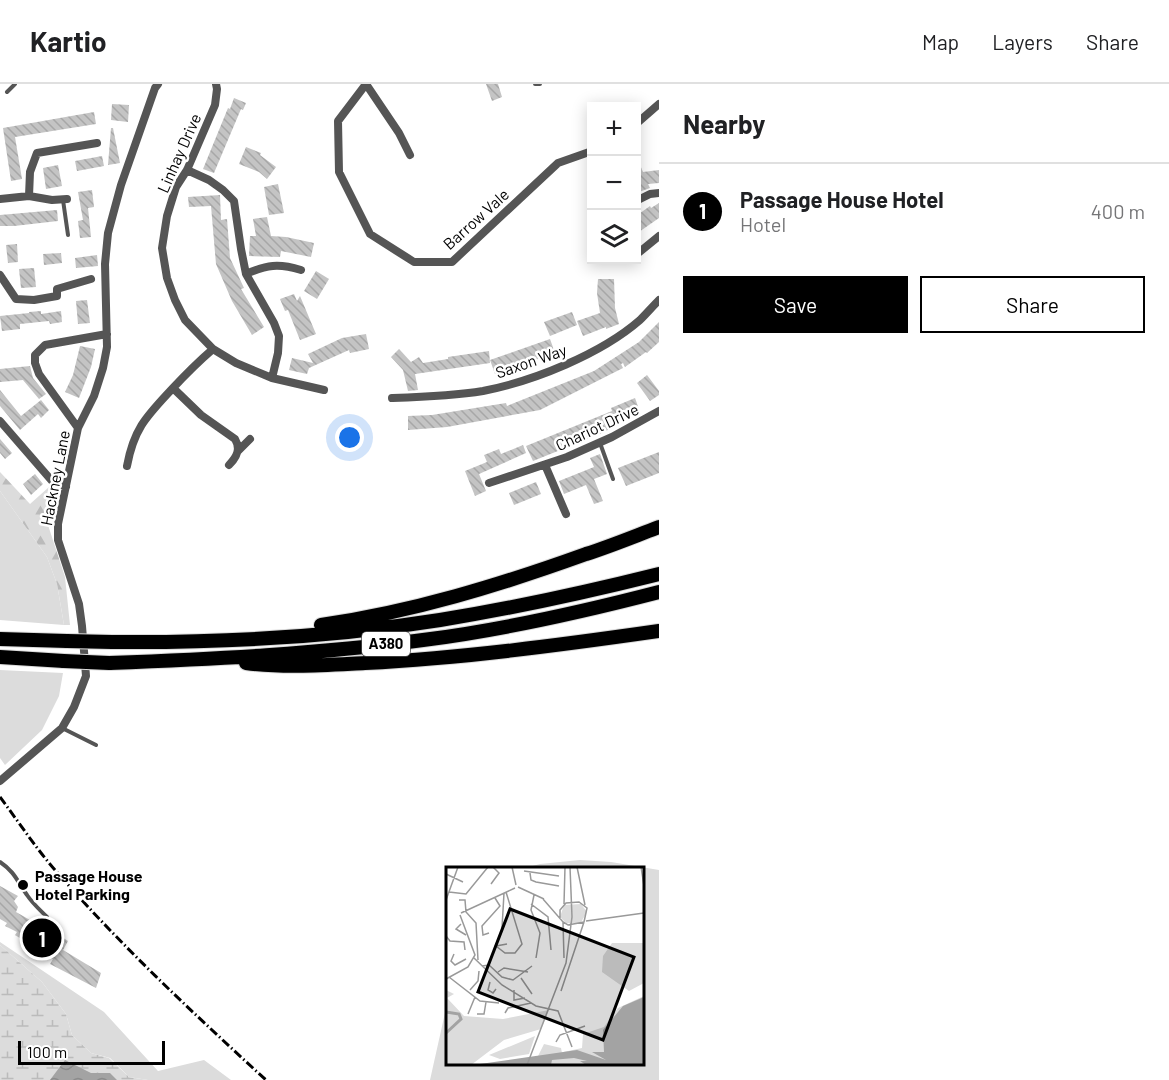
<!DOCTYPE html>
<meta charset="utf-8">
<style>
body{margin:0;font-family:Barlow,sans-serif;background:#f6f6f6;color:#202124}
.controls{position:absolute;right:18px;top:18px;display:grid;overflow:hidden;border-radius:0px;box-shadow:0 3px 15px #0003}
.controls button{width:54px;height:54px;display:grid;place-items:center;padding:0;border:0;border-bottom:2px solid #e0e0e0;background:#fff;color:#202124;font:30px sans-serif}
.scale{position:absolute;left:18px;bottom:15px;width:147px;box-sizing:border-box;padding-left:6px;border:3px solid #000;border-top:0;font-size:16px;line-height:21px;white-space:nowrap;color:#000;-webkit-text-stroke:4px #fff;paint-order:stroke}
.you{position:absolute;left:350px;top:354px;width:21px;height:21px;margin:-15px;border:4px solid #fff;border-radius:50%;background:#1a73e8;box-shadow:0 0 0 9px #1a73e833}
.badge{display:grid;place-items:center;width:39px;height:39px;border-radius:50%;background:#000;color:#fff;font-size:20px;font-weight:700}
.pin{position:absolute;translate:-50% -50%;border:3px solid #fff;box-shadow:0 2px 6px #0006}
.list{margin:0;padding:0;list-style:none}
h2{display:flex;justify-content:space-between;align-items:center;height:78px;margin:0;padding:0 24px;font-size:26px}
h2 small{font-size:20px;font-weight:400;color:#757577}
.list li{display:grid;grid-template-columns:39px 1fr auto;gap:18px;align-items:center;box-sizing:border-box;height:96px;padding:0 24px;border-top:2px solid #e0e0e0}
.list b{display:block;font-size:22px;white-space:nowrap}
.list p{margin:0;font-size:20px;white-space:nowrap;color:#757577}
.list em{font-size:20px;font-style:normal;color:#757577}
.actions{display:flex;gap:12px;padding:18px 24px}
.actions a{flex:1;padding:14px 0;border:2px solid #000;border-radius:0px;text-align:center;font-size:21px;color:#000}
.actions .main{background:#000;color:#fff}
.icon{flex:none;width:33px;height:33px;fill:none;stroke:currentColor;stroke-width:2;stroke-linecap:round;stroke-linejoin:round}
.map{position:relative;flex:none;width:659px;height:996px;overflow:hidden}
header{display:flex;align-items:center;gap:36px;box-sizing:border-box;height:84px;padding:0 30px;background:#fff;border-bottom:2px solid #e0e0e0}
header strong{font-size:28px}
nav{display:flex;gap:33px;margin-inline-start:auto;font-size:21px}
main{display:flex}
aside{flex:1;background:#fff}
.map>svg:first-child{display:block}
.green{fill:#dcdcdc}
.forest{fill:url(#forest-firs)}
.wetland{fill:url(#wetland-marsh)}
.water{fill:url(#water-waves)}
.building{fill:url(#building-back-hatch)}
.lines{fill:none;stroke-linecap:round;stroke-linejoin:round}
.trunk-casing{stroke:#dbdbdb;stroke-width:16}
.service{stroke:#555;stroke-width:4}
.minor{stroke:#555;stroke-width:8}
.trunk{stroke:#000;stroke-width:14}
.rail{stroke:#000;stroke-width:3;stroke-dasharray:9 3 1.5 3;stroke-linecap:butt}
.trunk-bridge-casing{stroke:#dbdbdb;stroke-width:16;stroke-linecap:butt}
.trunk-bridge{stroke:#000;stroke-width:14}
.poi-dot{fill:#000;stroke:#fff;stroke-width:2}
.labels{text-anchor:middle;stroke-width:5;stroke-linejoin:round;paint-order:stroke}
.shield{fill:#fff;stroke:#4c4c4c;stroke-width:1.5}
.shield-label{font-size:15px;font-weight:bold;fill:#000}
.street-label{font-size:16px;fill:#000;stroke:#fff}
.poi-label{font-size:16px;font-weight:bold;fill:#000;stroke:#fff;text-anchor:start}
.inset-river{fill:none;stroke:#a3a3a3;stroke-width:3}
.inset-road{fill:none;stroke:#999;stroke-width:1.5}
.view{fill:#000;fill-opacity:0.15;stroke:#000;stroke-width:3}
.inset-edge{fill:none;stroke:#000;stroke-width:3}
</style>
<header>
<strong>Kartio</strong>
<nav><a>Map</a><a>Layers</a><a>Share</a></nav>
</header>
<main>
<div class="map">
<svg width="659" height="996" viewBox="0 0 659 996">
<defs>
<pattern id="forest-firs" width="22" height="20" patternUnits="userSpaceOnUse" patternTransform="scale(1.5)"><rect width="22" height="20" fill="#dcdcdc"/><path d="M5 1l3.5 6h-7zM16 11l3.5 6h-7z" fill="#bbb"/></pattern>
<pattern id="wetland-marsh" width="20" height="14" patternUnits="userSpaceOnUse" patternTransform="scale(1.5)"><rect width="20" height="14" fill="#dcdcdc"/><path d="M1 5h8M5 5V1M11 12h8M15 12V8" fill="none" stroke="#bbb"/></pattern>
<pattern id="water-waves" width="16" height="10" patternUnits="userSpaceOnUse" patternTransform="scale(1.5)"><rect width="16" height="10" fill="#a3a3a3"/><path d="M0 5q4-4 8 0t8 0" fill="none" stroke="#8b8b8b"/></pattern>
<pattern id="building-back-hatch" width="6" height="6" patternUnits="userSpaceOnUse" patternTransform="scale(1.5)"><rect width="6" height="6" fill="#c4c4c4"/><path d="M-1 5l2 2M0 0l6 6M5-1l2 2" fill="none" stroke="#a7a7a7"/></pattern>
</defs>
<rect width="100%" height="100%" fill="#fff"/>
<path class="green" d="M0,407L47,473L57,500L64,541L0,536Z
M0,586L63,589L59,612L42,646L5,681L0,674Z
M580,776L611,778L659,786V996H430L447,920L448,980H642V784H525L540,780Z
M0,858L104,928L158,987L204,976L231,996H148L129,993L110,974L91,969L72,951L66,930L42,898L0,861Z"/>
<path class="forest" d="M0,388L30,420L49,403L59,412L48,441L65,493L70,541H64L57,500L47,473L0,407Z"/>
<path class="wetland" d="M0,861L42,898L66,930L72,951L91,969L109,974L129,993L148,996H0Z"/>
<path class="water" d="M65,976L91,989H110L117,996H50Z"/>
<path class="building" d="M486,0H498L502,13L492,17Z
M234,14L246,19L243,26L241,25L214,89L203,85L228,24L230,25Z
M112,20L129,21L128,38L111,36Z
M94,28L96,40L15,53L22,95L11,97L3,44Z
M111,44H113L120,79L108,81Z
M246,63L261,69L260,71L276,83L267,95L259,88L239,80Z
M102,72L104,82L77,87L75,77Z
M636,72L643,88L659,86V99L648,100L650,104L636,109Z
M58,81L62,102L46,105L43,84Z
M278,100L284,129L269,131L264,103Z
M92,106L94,123L88,124L91,153L80,154L78,137L83,136L78,108Z
M220,111L221,136L227,135L230,174L244,204L241,205L264,243L252,251L232,217L216,180L211,122L189,123L188,113Z
M659,119V134L636,150V132L650,122L651,124Z
M57,126L58,137L14,142H0V131Z
M267,133L271,152L286,153L314,159L311,173L281,167L280,173L249,172L250,152H256L253,135Z
M17,160L18,178L8,179L6,161Z
M61,169L62,179L44,181L43,170Z
M97,171L98,182L76,184L75,174Z
M34,184L36,203L21,204L19,185Z
M316,187L329,195L317,215L304,207Z
M598,195H614L615,224L619,240L606,245V243L583,252L577,237L600,229L597,209Z
M294,210L297,217L300,212L316,250L300,256L288,226L285,227L280,215Z
M87,216L90,239L78,240L76,217Z
M41,227V230L61,227L62,238L50,240L49,237L20,240V245L2,247L0,232L29,229V228Z
M572,228L577,241L550,252L544,238Z
M659,238V258L647,269L646,268L625,283L623,279L621,280L623,284L540,326L447,343L408,346V332L432,331L506,319L507,322L594,287L639,258Z
M366,250L369,265L350,269L349,266L309,284L307,290L289,286L292,274L313,279L308,270L342,254Z
M550,255L555,269L495,290L490,276Z
M80,262L95,265L91,283L79,314L65,308L73,291Z
M399,265L411,278L419,273L423,279L448,275V273L489,267L490,279L415,290L418,306L408,307L403,286L391,273Z
M30,282L33,294L46,310L39,315L23,296L0,298V285Z
M647,291L659,307V311L650,317L637,299Z
M0,306L21,332L41,316L49,326L41,334L38,330L20,346L0,322Z
M635,314L640,328L612,340L614,343L595,352L533,377L526,362L612,327L611,324Z
M0,355L12,369L5,375L0,369Z
M523,361L526,369L479,390L486,407L475,412L465,387L487,378L484,371L499,365L501,370Z
M659,368V389L626,402L618,384Z
M600,370L607,390L594,395L603,417L594,420L586,401L564,410L559,397L594,383L590,374Z
M35,390L43,400L31,411L23,400Z
M536,398L541,410L514,421L509,409Z
M0,802L18,812L14,817L18,823L16,828L37,840L38,837L68,857L63,866L101,889L96,904L50,880L53,875L15,851L17,848L5,842L7,839L0,835Z"/>
<g class="lines">
<defs>
<path id="trunk" d="M321,541C412,528 500,501 586,470C611,462 635,452 659,443
M0,555L67,557
M112,558C221,559 333,553 440,536C514,524 587,508 659,490
M0,573L64,577
M109,579C214,575 319,570 423,556C502,546 582,528 659,508
M246,579C285,584 325,581 365,579C463,574 561,561 659,547"/>
</defs>
<use href="#trunk" class="trunk-casing"/>
<path class="service" d="M535,0H540
M7,8L15,0
M63,116L68,151
M600,359L613,395
M62,644L96,661
M0,778C15,788 17,797 27,811C33,820 40,826 47,833"/>
<path class="minor" d="M216,0L217,5L215,21L187,86L176,103L167,132L162,164L167,194L175,216L185,236L213,265L236,279L272,294L324,306
M636,40L659,20
M410,71L399,49L366,0L338,37L339,88L370,150L414,178H452L558,79L592,67
M187,86L209,96L223,106L234,117L241,165L246,190L274,239L279,252L278,269L272,294
M0,115L29,112
M67,115L52,116L29,112L30,88L37,69L97,59
M636,117L650,110L659,109
M637,170L659,152
M246,190C267,181 278,179 301,186
M0,191L16,215L34,216L57,212V205L91,195
M173,304L201,331L235,355C241,365 237,373 229,381
M392,314C422,313 453,312 483,307C534,297 601,270 640,236C647,229 653,222 659,216
M0,337L52,397L66,403
M78,344L39,290L35,279V271L45,261L107,250
M238,367L250,355
M545,381L566,430
M127,382C134,344 147,332 172,305C185,291 198,278 213,265
M489,399L567,373L612,353L659,327
M0,697L62,644L74,623L86,592L82,542L79,520L58,456V440L78,344L94,312L103,284L107,263L105,180L108,149L121,101L155,4L158,0"/>
<use href="#trunk" class="trunk"/>
<path class="rail" d="M0,713C18,737 35,763 55,786C121,862 192,928 266,996"/>
<defs>
<path id="trunk-bridge" d="M67,557L112,558
M64,577L109,579"/>
</defs>
<use href="#trunk-bridge" class="trunk-bridge-casing"/>
<use href="#trunk-bridge" class="trunk-bridge"/>
</g>
<circle class="poi-dot" cx="23" cy="801" r="6"/>
<g class="labels">
<rect class="shield" x="362" y="548" width="48" height="24" rx="4.5"/>
<g class="shield-label">
<text x="386" y="565">A380</text>
</g>
<g class="street-label">
<text transform="translate(179 69) rotate(-66)" y="6">Linhay Drive</text>
<text transform="translate(476 135) rotate(-42)" y="6">Barrow Vale</text>
<text transform="translate(531 277) rotate(-19)" y="6">Saxon Way</text>
<text transform="translate(597 343) rotate(-25)" y="6">Chariot Drive</text>
<text transform="translate(55 394) rotate(-79)" y="6">Hackney Lane</text>
</g>
<g class="poi-label">
<text x="35" y="798">Passage House<tspan x="35" dy="18">Hotel Parking</tspan></text>
</g>
</g>
<g transform="translate(446 783)">
<rect width="198" height="198" fill="#fff"/>
<path d="M135,37L141,45L134,57L120,56L114,50L118,38ZM166,76H198V116L183,124L156,105L157,89ZM0,123L8,127L1,131L18,149L57,152L103,143L95,162L58,173L25,198H0ZM89,169L83,187L54,192L43,188ZM98,177L115,181L116,186L91,191Z" fill="#dcdcdc"/>
<path d="M198,129V198H81L85,192L136,181L137,167L158,160L172,141Z" fill="#dcdcdc"/>
<path d="M198,130V198H140L134,194H141L128,191L106,193L105,198H27L131,183L160,193L146,185H158L157,163L177,139Z" fill="#a3a3a3"/>
<path class="inset-river" d="M0,145L13,147L15,152L0,166"/>
<path class="inset-road" d="M66,0L70,18M131,0L139,38M195,0L198,19M78,4L113,9M84,6L85,13L90,15L113,19M0,7L17,15M45,17L53,6L47,0M72,20L98,32M3,25L20,27L42,0M60,25L76,77L69,86H59L50,79L61,77M88,28L85,43L94,66L90,91M97,32L117,55L122,58L138,55L141,41L133,35L120,36L114,43V52M0,33L12,0M13,33H19L20,45L30,56L32,93M85,37L102,50L105,83M118,37L119,0M15,46L69,21M140,54L198,46M117,55L118,91M15,57L10,62L20,68M56,61L58,26M43,66L37,68L36,59L54,39L49,31M0,69L4,74L18,75L19,83M8,87L5,94L9,98L20,92M28,91L56,118L90,139L112,144L126,180M36,99L43,98L56,110L67,113L86,99M52,105L58,101L82,105M3,110L34,134L53,136M75,111L86,127M0,112L22,100L29,88L14,48M44,115L42,123L47,126L50,122M24,123L32,114L33,104M68,123V133L79,131M115,124L138,55M59,146L62,141L85,136M22,147L29,130M31,147H38L40,135M110,175L114,168L139,159M81,198L120,96L126,50L124,0"/>
<path class="view" d="M64,42L188,90L157,173L32,125Z"/>
<rect width="198" height="198" class="inset-edge"/>
</g>
</svg>
<div class="controls">
<button>+</button>
<button>−</button>
<button><svg class="icon" aria-label="layers" viewBox="0 0 24 24"><path d="M12 4l9 5-9 5-9-5zM3 14l9 5 9-5"/></svg></button>
</div>
<div class="scale">100 m</div>
<div class="you"></div>
<div class="pin badge" style="left:42px;top:854px">1</div>
</div>
<aside>
<h2>Nearby<small></small></h2>
<ul class="list">
<li><span class="badge">1</span><div><b>Passage House Hotel</b><p>Hotel</p></div><em>400 m</em></li>
</ul>
<div class="actions"><a class="main">Save</a><a>Share</a></div>
</aside>
</main>
